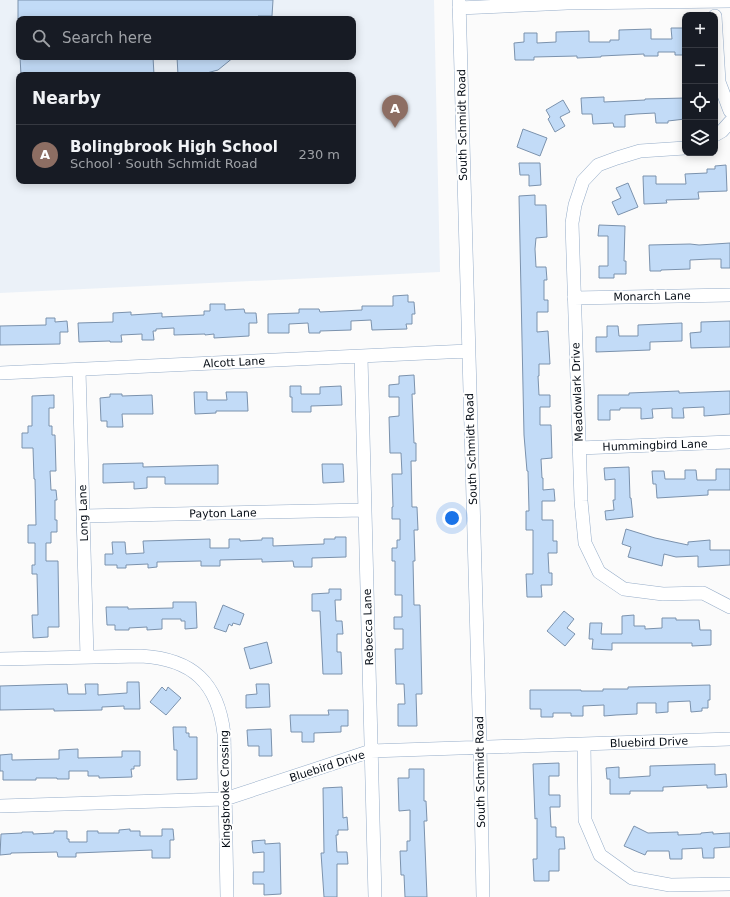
<!DOCTYPE html>
<meta charset="utf-8">
<style>
body{margin:0;font-family:"DejaVu Sans",sans-serif;background:#20242c;color:#f1f3f6}
.controls{position:absolute;right:12px;top:12px;display:grid;overflow:hidden;border-radius:8px;box-shadow:0 2px 10px #0003}
.controls button{width:36px;height:36px;display:grid;place-items:center;padding:0;border:0;border-bottom:1px solid #363941;background:#171b24;color:#f1f3f6;font:20px sans-serif}
.you{position:absolute;left:452px;top:518px;width:14px;height:14px;margin:-10px;border:3px solid #fff;border-radius:50%;background:#1a73e8;box-shadow:0 0 0 6px #1a73e833}
.badge{display:grid;place-items:center;width:26px;height:26px;border-radius:50%;background:#c8384f;color:#fff;font-size:13px;font-weight:700}
.pin{position:absolute;translate:-50% -33px;filter:drop-shadow(0 1px 2px #0008)}
.pin::after{content:'';position:absolute;top:21px;width:14px;height:12px;background:inherit;clip-path:polygon(0 0,100% 0,50% 100%)}
.list{margin:0;padding:0;list-style:none}
h2{display:flex;justify-content:space-between;align-items:center;height:52px;margin:0;padding:0 16px;font-size:17px}
h2 small{font-size:13px;font-weight:400;color:#9ea1a6}
.list li{display:grid;grid-template-columns:26px 1fr auto;gap:12px;align-items:center;box-sizing:border-box;height:60px;padding:0 16px;border-top:1px solid #363941}
.list b{display:block;font-size:15px;white-space:nowrap}
.list p{margin:0;font-size:13px;white-space:nowrap;color:#9ea1a6}
.list em{font-size:13px;font-style:normal;color:#9ea1a6}
.icon{flex:none;width:22px;height:22px;fill:none;stroke:currentColor;stroke-width:2;stroke-linecap:round;stroke-linejoin:round}
.map{position:relative;flex:none;width:730px;height:897px;overflow:hidden}
.search{position:absolute;background:#171b24;box-shadow:0 2px 10px #0003;left:16px;top:16px;width:340px;height:44px;display:flex;align-items:center;gap:10px;box-sizing:border-box;padding:0 14px;border-radius:8px;color:#9ea1a6;font-size:15px}
.panel{position:absolute;background:#171b24;box-shadow:0 2px 10px #0003;left:16px;top:72px;width:340px;height:112px;border-radius:8px}
.map>svg:first-child{display:block}
.built{fill:#ebf1f8;fill-rule:evenodd}
.building{fill:#c2dbf7;stroke:#7b92ad}
.lines{fill:none;stroke-linecap:round;stroke-linejoin:round}
.minor-casing{stroke:#96adc9;stroke-width:14}
.minor{stroke:#fff;stroke-width:13}
.labels{text-anchor:middle;stroke-width:4;stroke-linejoin:round;paint-order:stroke}
.street-label{font-size:11px;fill:#050c15;stroke:#fff}
</style>
<div class="map">
<svg width="730" height="897" viewBox="0 0 730 897">
<rect width="100%" height="100%" fill="#fbfbfb"/>
<path class="built" d="M0,0H434L440,272L0,293ZM19,19H353V57H19ZM19,75H353V181H19Z"/>
<path class="building" d="M18,0H273L272,16H258V19H18Z
M671,28H684L685,55H675V52H658V56H644V54L601,56V57L577,58V56L534,57V60H515L514,43L524,42V33H537V43L556,42V32L589,31V42H610V40H619V30L651,29V39H672Z
M20,57H153L154,75H21Z
M177,57H234L218,70L199,75H178Z
M604,97V102L645,100V99L685,98V119L668,121V123H656L655,113L636,114L625,115V127H614L613,123L593,124L592,114H582L581,98Z
M563,100L570,112L560,117L565,126L555,132L548,119L550,117L546,110Z
M523,129L547,138L540,156L517,147Z
M519,163H540L541,185L529,186V175H520Z
M726,165L727,191L698,192L699,199L666,200L667,203L644,204L643,176H656V184H686L685,174L707,173V169H715V166Z
M628,183L638,207L618,215L612,202L621,198L616,188Z
M535,195V205H546L547,237L536,238L535,249L536,267H546L547,280H544V300H548V312H537V332L548,331L550,364H539V376H538L539,395H550V407H540V425H551L552,458L541,459L542,478H543V490L554,489L555,501H542V520H553V541H557V553H548L549,573H552V585H541L542,597H527L526,574H533V530H526V511H529L528,471H527L524,435L519,196Z
M599,225L625,226L624,261H626V274H614V278H599V266H608V236H598Z
M730,243V268H721V259H710L690,260V269L661,270V271H650L649,245L690,244L699,245Z
M408,295V302H414L415,314H412V324H406L407,329L372,330L371,320L351,321V330L320,331V333H309L308,323L289,324V333H268V314L299,313V309H319L320,312L362,310V306H393V296Z
M210,304H225V310L244,309L245,313H256L257,323H249V336L214,338V334L205,335V334L174,335V328L156,329V331H153L154,340H142V334L121,335L122,342H110V341L79,342L78,323L113,322V313L131,312V315L162,313V317L204,315V311H210Z
M46,318H55V322L67,321L68,332H60V344L0,345V326L46,325Z
M730,321V347L691,348L690,333L701,332V322Z
M682,323V341L650,342V350L596,352V337H607V326H618L619,336H638V325Z
M414,375L415,394H412L414,443H416V461H411L412,507H417L418,530H414L415,561H413L414,605H420L422,694H416L417,726H398V704H405L404,684H396L395,649H403V629H394V617H402V595H395V561H392V548H397V540H400V519H392V507H393L392,474H402L401,453H390L389,417L399,416V397H389V385L399,384V376Z
M290,386H301V394H320V387L341,386L342,405L311,406V412H292V397H290Z
M679,391V393L730,391V414L704,416V407L683,408L684,418H672V408L652,409L653,418L641,419V408H620V410H610V420H598V395H629V393Z
M194,392H207V400H227L226,392H247L248,411H216V413L195,414Z
M110,394H122V396L152,395L153,414H122L123,427H107V421H101L100,398L110,397Z
M54,395V408H49V426H52V435H55L56,471H50L51,490H56L57,500H55V520H57V532H51V543H46V561H58L59,627H48V637L33,638L32,615H38L37,574H32V565H35V543H28V525H36L35,479H34L33,448H22V433H28V426H32V396Z
M143,463V467L218,465V484H165V477H147V488L134,489V482L103,483V464Z
M322,464H343L344,482L323,483Z
M629,467L630,498H631L633,517L606,520L605,511L614,510L613,500H615V479L605,480L604,468Z
M716,469H730V490H708V495L657,498L656,484H653L652,471H664L665,479H685V470H696L697,480H716Z
M626,529L655,538L688,545V542L710,540V550H730V565L698,567V556L676,557L664,554L662,566L628,557L631,547L622,544Z
M335,537H346V557L312,558V567H294L293,561L262,562V559L220,560V566H201V561L157,562V567L148,568V564L126,565V568H117V565H105V554H113L112,542H125L126,554L144,553L143,541L210,539V548H229V539H240V541L262,540V538H273V546L324,544V539H335Z
M329,589H341V600H335L336,621H342L343,634H337V652H341L342,674H323L320,611H312V594L329,593Z
M173,602H196L197,628L185,629V621H181V619H162V629L147,630V627L129,628V630H115V625H107L106,607H128V609L173,608Z
M223,605L244,614L240,625L233,623L232,626L229,624L226,632L214,628Z
M564,611L574,619L567,628L575,634L565,646L547,631Z
M634,615V626H645V629L662,628V618H676V620H699L700,630H711V645L692,646V643H612V650L592,649L593,639H589L590,623H602L601,634H622V616Z
M267,642L272,663L250,669L244,648Z
M127,682H139L140,709H124V706L102,707V710L54,711V709L0,710V686L67,684L68,694H86L85,684H98V695L127,693Z
M256,684H269L270,707L246,708V695L257,694Z
M710,685V700H708V708H702V711L691,712L690,701L668,702V712L656,713V703H637V714L616,715L604,716V705L583,706V716H571V713H553V717H541V709H530V690H581V691H603V689H628V687Z
M162,687L166,691L168,687L181,698L166,715L150,702Z
M328,710H348V726H341V732L314,733V742H302V732H291L290,715H329Z
M173,727H186V733H189V737H197V779L177,780V750H174Z
M271,729L272,756H259V746H248L247,730Z
M78,749V758L122,757V751H140V766H134V769H131L132,777L99,778V776H88V771H69V779H57V778H36V780H3V771H0V755L12,754V760L59,759V750Z
M559,763V776H549V795H560V807H550L551,827H556V837H564L565,849H559V871H549V881H534L533,859H537V818L535,819L533,764Z
M715,764V775L726,774L727,787L707,788V785L663,787V791H630V794H610V779H607L606,768L619,767V778L650,776V766Z
M409,769H424V801H426L427,821H424L427,897H405L404,875H401L400,851H407V841H410V810L399,811L398,778H409Z
M342,787L343,818L347,817L348,830H338V835H336L337,852H347L348,864H337V897H324L321,853H324L323,788Z
M634,826L648,833L678,832V835L701,834V833L713,832V834L730,833V847L714,848V858H703L702,848L682,849V859H670L669,851H647L645,855L624,846Z
M130,829V831H140V836H162V829H173L174,840H170V858H152V850L76,853V857H58L57,852L11,853V854L0,855L1,834L22,833V832H33V834L54,833V831H67V839H69V842H87V831H98V833H119V830Z
M265,840V844L280,843L281,894L264,895V884H253V872H264V852L253,853L252,841Z"/>
<g class="lines">
<defs>
<path id="minor" d="M459,0L480,747L483,897
M459,8L567,3L730,1
M715,16L719,82L730,111
M715,135L722,131L730,122
M685,148L640,151L617,158L598,165L583,181L575,205L572,223L581,501L585,543L599,572L624,589L663,594L703,593L730,607
M574,298L730,295
M361,357L375,897
M79,370L87,657
M0,373L468,351
M579,448L730,442
M83,516L364,510
M0,659L141,656C193,659 218,683 224,734L227,897
M584,744L585,820L600,855L632,878L670,885L730,884
M0,806L225,799L371,751L730,739"/>
</defs>
<use href="#minor" class="minor-casing"/>
<use href="#minor" class="minor"/>
</g>
<g class="labels">
<g class="street-label">
<text transform="translate(462 125) rotate(-91)" y="4">South Schmidt Road</text>
<text transform="translate(652 296) rotate(-1)" y="4">Monarch Lane</text>
<text transform="translate(234 362) rotate(-3)" y="4">Alcott Lane</text>
<text transform="translate(577 392) rotate(-92)" y="4">Meadowlark Drive</text>
<text transform="translate(655 445) rotate(-2)" y="4">Hummingbird Lane</text>
<text transform="translate(471 449) rotate(-92)" y="4">South Schmidt Road</text>
<text transform="translate(83 513) rotate(-92)" y="4">Long Lane</text>
<text transform="translate(223 513) rotate(-1)" y="4">Payton Lane</text>
<text transform="translate(368 627) rotate(-92)" y="4">Rebecca Lane</text>
<text transform="translate(649 742) rotate(-2)" y="4">Bluebird Drive</text>
<text transform="translate(327 766) rotate(-18)" y="4">Bluebird Drive</text>
<text transform="translate(480 772) rotate(-91)" y="4">South Schmidt Road</text>
<text transform="translate(225 789) rotate(-91)" y="4">Kingsbrooke Crossing</text>
</g>
</g>
</svg>
<div class="controls">
<button>+</button>
<button>−</button>
<button><svg class="icon" aria-label="locate" viewBox="0 0 24 24"><circle cx="12" cy="12" r="6"/><path d="M12 2v4M12 18v4M2 12h4M18 12h4"/></svg></button>
<button><svg class="icon" aria-label="layers" viewBox="0 0 24 24"><path d="M12 4l9 5-9 5-9-5zM3 14l9 5 9-5"/></svg></button>
</div>
<div class="you"></div>
<div class="pin badge" style="left:395px;top:128px;background:#8d6e63">A</div>
<div class="search"><svg class="icon" aria-label="search" viewBox="0 0 24 24"><circle cx="10" cy="10" r="6"/><path d="M15 15l6 6"/></svg>Search here</div>
<section class="panel">
<h2>Nearby<small></small></h2>
<ul class="list">
<li><span class="badge" style="background:#8d6e63">A</span><div><b>Bolingbrook High School</b><p>School · South Schmidt Road</p></div><em>230 m</em></li>
</ul>
</section>
</div>
